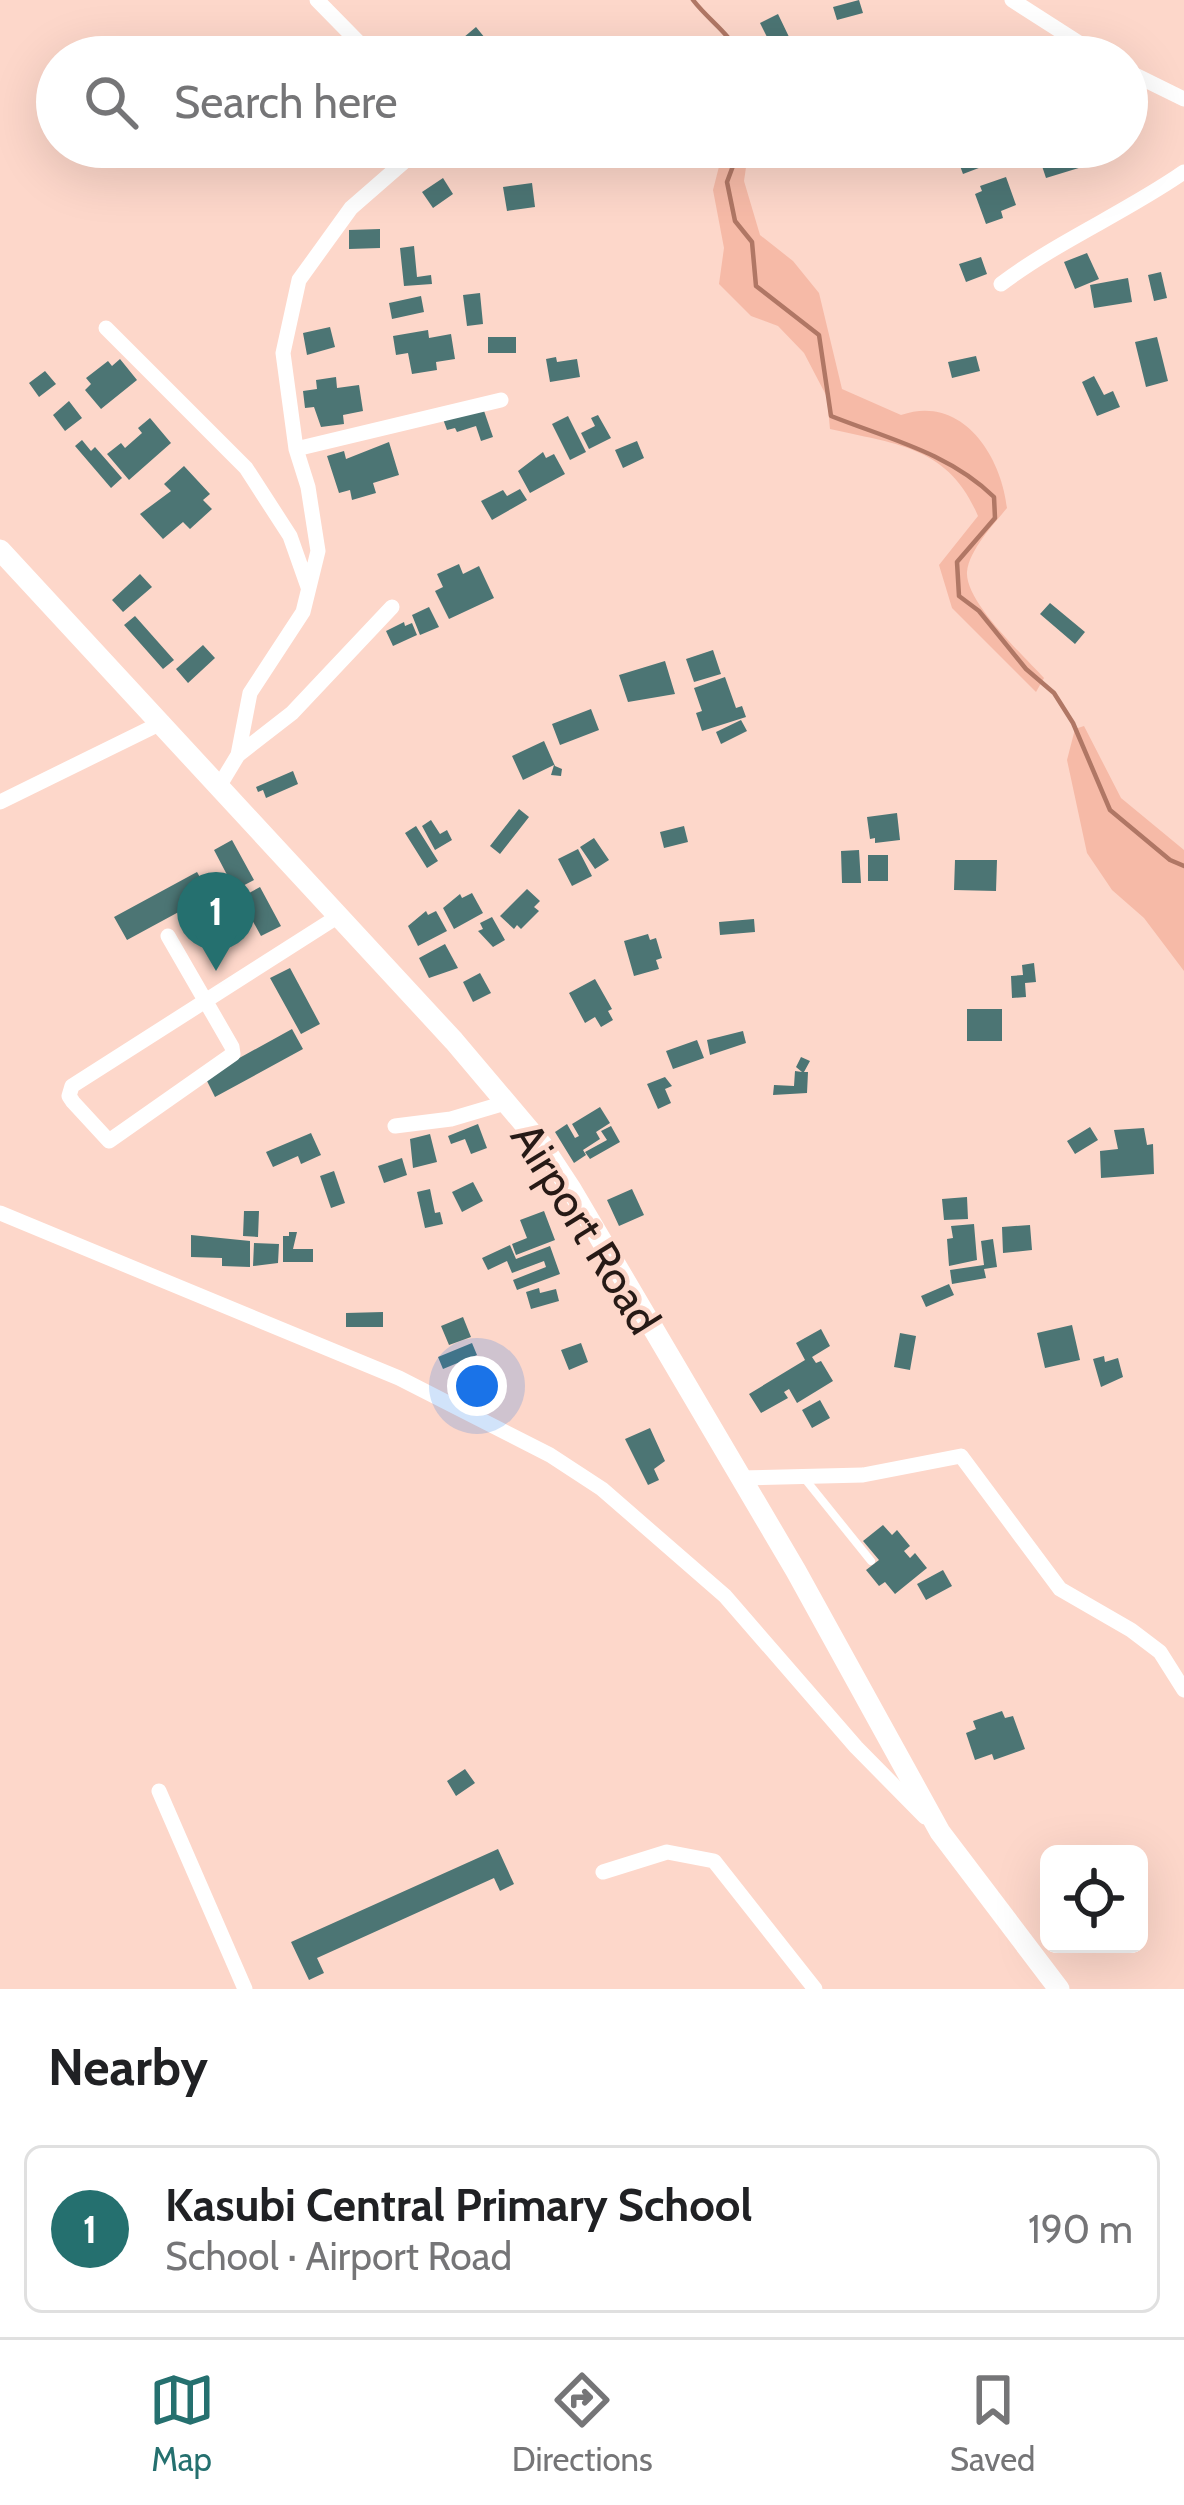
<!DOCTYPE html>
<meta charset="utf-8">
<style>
body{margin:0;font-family:Cabin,sans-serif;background:#f6f6f6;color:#202124}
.controls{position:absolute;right:36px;bottom:36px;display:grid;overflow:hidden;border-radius:18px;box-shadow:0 12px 48px #0002}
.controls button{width:108px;height:108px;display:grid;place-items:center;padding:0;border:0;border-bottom:3px solid #e0e0e0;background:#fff;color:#202124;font:60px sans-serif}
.you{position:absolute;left:477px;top:1386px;width:42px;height:42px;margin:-30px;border:9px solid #fff;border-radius:50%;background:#1a73e8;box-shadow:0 0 0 18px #1a73e833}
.badge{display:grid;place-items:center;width:78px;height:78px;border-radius:50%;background:#25706f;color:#fff;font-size:39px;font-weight:700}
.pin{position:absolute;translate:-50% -99px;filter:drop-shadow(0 3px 6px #0008)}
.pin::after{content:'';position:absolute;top:63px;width:42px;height:36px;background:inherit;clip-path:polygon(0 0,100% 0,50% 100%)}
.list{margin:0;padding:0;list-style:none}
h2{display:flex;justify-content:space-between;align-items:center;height:156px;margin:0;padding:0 48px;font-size:51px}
h2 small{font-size:39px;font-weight:400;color:#757577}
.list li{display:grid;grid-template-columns:78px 1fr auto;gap:36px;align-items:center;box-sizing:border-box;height:168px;margin:0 24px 24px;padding:0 24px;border:3px solid #e0e0e0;border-radius:18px}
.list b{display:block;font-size:45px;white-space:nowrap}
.list p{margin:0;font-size:39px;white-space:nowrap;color:#757577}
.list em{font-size:39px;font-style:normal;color:#757577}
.icon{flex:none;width:66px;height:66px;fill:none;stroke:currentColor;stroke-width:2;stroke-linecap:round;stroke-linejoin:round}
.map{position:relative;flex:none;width:1184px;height:1989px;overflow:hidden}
.search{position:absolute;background:#fff;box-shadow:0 12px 48px #0002;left:36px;right:36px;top:36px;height:132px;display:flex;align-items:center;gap:30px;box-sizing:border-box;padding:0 42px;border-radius:66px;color:#757577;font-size:45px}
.sheet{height:348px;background:#fff}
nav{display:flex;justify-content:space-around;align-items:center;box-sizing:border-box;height:168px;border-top:3px solid #e0e0e0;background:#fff;font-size:33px;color:#757577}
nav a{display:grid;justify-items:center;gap:6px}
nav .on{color:#25706f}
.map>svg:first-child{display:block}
.green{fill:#f6baa7}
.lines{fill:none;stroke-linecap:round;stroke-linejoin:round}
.stream{stroke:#b07765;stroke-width:4.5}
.building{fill:#4c7574}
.service{stroke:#fff;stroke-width:8}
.minor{stroke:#fff;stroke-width:15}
.tertiary{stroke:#fff;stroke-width:21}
.labels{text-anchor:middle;stroke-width:9;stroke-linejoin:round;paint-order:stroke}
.street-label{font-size:45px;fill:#271a16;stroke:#fdd7ca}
</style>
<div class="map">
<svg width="1184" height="1989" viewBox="0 0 1184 1989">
<rect width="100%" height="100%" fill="#fdd7ca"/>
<path class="green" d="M724,147H749L744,181L760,235L793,261L819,293L842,389L901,415C961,394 1001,454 1007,508C994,524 969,550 967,572C965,602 1024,656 1044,678L1036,692L952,608L939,565L978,516C949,446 895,444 830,429L827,397L804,353L778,326L751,316L719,284L724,248L713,190Z
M1084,726L1121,798L1184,850V971L1144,918L1112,890L1087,853L1067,760L1075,729Z"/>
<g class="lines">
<path class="stream" d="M693,0C709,21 730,33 740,57
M740,147L727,182L735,221L752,242L756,286L819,335L831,416C889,439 949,453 994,497L995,518L957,562L959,596L979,611L1026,669L1054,693L1073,723L1110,810L1170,860L1184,866"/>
</g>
<path class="building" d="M859,0L863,13L837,20L833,7Z
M778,14L790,39L772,47L760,23Z
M476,27L494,49L484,57H469L457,43Z
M953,147H988L990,151L980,155L984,166L963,174Z
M1078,155L1082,167L1046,178L1042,166Z
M1006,177L1016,205L1001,211L1003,218L986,224L975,194L982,191L980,186Z
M443,178L453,194L433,208L422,192Z
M532,183L535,207L507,211L503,187Z
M380,229V248L349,249V230Z
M414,246L417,277L431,275L432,284L404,286L400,248Z
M1087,253L1099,279L1075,289L1064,262Z
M981,257L987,274L966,282L959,264Z
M1161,272L1167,298L1154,301L1148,275Z
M1128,278L1132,302L1094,308L1090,285Z
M480,293L483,324L467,326L463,295Z
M421,296L424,312L392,319L389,303Z
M330,327L335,347L307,355L303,333Z
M428,330L429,338L451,334L455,359L436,362L437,370L412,374L408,353L396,355L393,336Z
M488,337H516V353H488Z
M1157,337L1168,381L1146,387L1135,342Z
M976,356L980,371L952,378L948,362Z
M556,357L557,362L577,359L580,377L550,382L546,359Z
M120,359L137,380L101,409L85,390L91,384L86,378L108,361L112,366Z
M45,371L56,384L39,397L29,383Z
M1094,376L1104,395L1113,391L1120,407L1097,416L1082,382Z
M336,377L337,388L359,385L363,411L343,415L344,424L321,427L314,407L305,408L303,391L317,389L316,380Z
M69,401L82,418L65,431L53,415Z
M482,405L493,437L481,441L476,426L457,432L455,428L447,430L443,419Z
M598,415L611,438L589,449L581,433L595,426L591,418Z
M568,416L586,452L570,460L552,424Z
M150,418L171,443L129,480L107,454L121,443L125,448L142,433L138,428Z
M82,440L91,451L95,447L122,478L111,488L75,446Z
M637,441L644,458L623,468L615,450Z
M389,442L399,475L373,483L376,493L352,500L350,490L339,493L327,456L344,451L346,459Z
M543,452L546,458L554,454L565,474L530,493L518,471Z
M184,466L210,494L203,500L212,509L190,529L183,522L163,539L140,514L171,491L164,484Z
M520,489L527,500L492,520L481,501L503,490L507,496Z
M459,564L463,574L479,566L494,598L449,619L435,591L443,587L437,574Z
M140,574L152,587L123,612L112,600Z
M1050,603L1085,632L1075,644L1040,614Z
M429,607L439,627L420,635L412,615Z
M135,616L174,660L163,669L124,625Z
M404,622L405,626L412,623L417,635L393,646L386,631Z
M203,645L215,658L188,683L176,669Z
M713,650L721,674L694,682L686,659Z
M665,661L675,694L628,702L619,675Z
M725,677L736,708L742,706L746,717L702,731L696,713L702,711L694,688Z
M591,709L599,730L560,745L552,724Z
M741,720L747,731L721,744L716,732Z
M544,741L555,766L562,769L561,776L551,775L554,765L523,780L512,756Z
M293,771L298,784L266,798L263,790L258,792L256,787Z
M519,809L529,817L500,854L490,846Z
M897,813L900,840L875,843V838L870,839L867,817Z
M431,820L440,834L447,830L452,840L435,850L422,826Z
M416,826L438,861L427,868L405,833Z
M684,826L688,842L664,848L660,832Z
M594,838L609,860L595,869L580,847Z
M232,840L254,880L235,890L214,850Z
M578,849L592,876L572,886L558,859Z
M859,850L861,883H842L841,851Z
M868,855H888V881H868Z
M955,860H997L996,891L954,890Z
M197,872L210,895L127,940L114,917Z
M260,887L281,926L261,936L240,898Z
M527,889L540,901L534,907L539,911L521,929L517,925L514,929L500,916Z
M472,893L483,913L454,929L443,908L460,894L462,898Z
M426,911L428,915L436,911L447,931L418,946L408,926Z
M492,917L505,940L493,947L478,931L483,929L480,923Z
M754,919L755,932L720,935L719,922Z
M648,934L650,940L656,938L662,958L656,960L659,969L634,976L624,941Z
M445,944L458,968L429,978L419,958Z
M1034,963L1036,982L1025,983L1026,997L1012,998L1011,976L1023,975L1022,965Z
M290,968L320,1024L301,1034L270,978Z
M480,973L491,993L473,1002L463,982Z
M595,979L612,1009L608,1011L613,1020L601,1027L595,1017L585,1023L569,993Z
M967,1009H1002V1041H967Z
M292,1029L303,1049L215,1097L205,1077Z
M743,1031L746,1043L710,1055L707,1040Z
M697,1040L704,1058L673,1069L666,1051Z
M801,1057L810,1061L804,1072H808L807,1093L773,1095L774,1085L794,1086L795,1071L802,1072L796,1067Z
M665,1077L672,1086L665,1089L671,1103L658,1109L647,1084Z
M600,1107L610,1123L596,1132L600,1139L583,1150L586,1155L574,1163L555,1132L567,1124L575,1138L579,1136L572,1124Z
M478,1124L487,1148L471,1154L465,1139L451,1144L448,1136Z
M611,1126L620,1142L590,1159L585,1152L607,1140L601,1131Z
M1090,1127L1098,1140L1075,1154L1067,1141Z
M1144,1128L1147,1145L1153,1144L1154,1174L1101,1178L1100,1151L1118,1149L1114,1130Z
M311,1133L321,1155L301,1164L298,1156L273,1167L266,1152Z
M430,1134L437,1162L413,1168L410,1139Z
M402,1158L407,1175L384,1183L378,1166Z
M334,1171L345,1203L331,1208L320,1176Z
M473,1182L483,1201L462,1212L452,1192Z
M430,1189L435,1213L440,1212L443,1224L425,1228L417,1192Z
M632,1189L644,1215L619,1226L607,1200Z
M967,1197L968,1219L944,1220L942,1199Z
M244,1211H259L258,1237L243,1236Z
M544,1211L555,1240L516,1255L512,1244L527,1238L520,1220Z
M974,1224L977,1260L949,1266L947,1239L953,1238L951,1226Z
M1030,1225L1032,1250L1003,1253L1002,1227Z
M289,1232H297L293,1249H313V1262H283V1236H289Z
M191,1235L250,1241V1267L222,1266V1258L191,1257Z
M993,1239L997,1267L984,1269L986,1278L952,1284L950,1270L984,1265L981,1241Z
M254,1243L279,1244L278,1263L253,1266Z
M510,1245L516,1259L550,1246L560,1274L517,1290L513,1280L546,1267L544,1261L512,1273L507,1261L488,1270L482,1258Z
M949,1284L954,1295L926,1307L921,1296Z
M539,1288L540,1293L556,1289L559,1301L531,1309L526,1292Z
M383,1312V1327H346V1313Z
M463,1317L471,1337L449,1345L441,1326Z
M1072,1325L1080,1360L1045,1368L1037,1333Z
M821,1329L830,1346L812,1357L816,1363L821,1361L833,1381L797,1403L789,1389L784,1392L788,1398L761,1413L749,1394L805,1360L796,1343Z
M900,1333L916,1336L910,1370L894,1367Z
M472,1343L477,1355L443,1369L438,1357Z
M581,1343L588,1362L569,1370L561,1350Z
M1104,1356L1105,1362L1118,1358L1123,1377L1101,1387L1093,1359Z
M820,1400L830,1418L812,1428L802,1410Z
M650,1428L665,1461L654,1469L659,1480L648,1485L625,1439Z
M883,1525L892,1535L897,1530L910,1546L904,1551L910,1558L915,1553L927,1568L895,1594L885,1582L879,1586L866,1570L879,1560L863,1541Z
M943,1570L952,1586L926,1600L917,1584Z
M1002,1711L1005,1718L1013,1716L1025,1749L994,1760L992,1754L975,1760L966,1733L976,1729L973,1721Z
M465,1769L475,1783L456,1796L447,1781Z
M498,1849L514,1884L500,1891L494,1878L317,1958L324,1973L309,1980L291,1942Z"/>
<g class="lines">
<path class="service" d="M805,1479L871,1561"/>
<path class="minor" d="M317,0L373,57
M1012,0L1101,57
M1127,71L1184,99
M1001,284C1058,241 1125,213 1184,172
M106,328L246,468L290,536L308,587
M296,449L501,400
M238,755L292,713L392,607
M218,788L238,755L250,693L303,612L318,551L308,487L296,449L283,353L299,280L351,208L421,147
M0,802L163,722
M168,936L232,1047L233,1054L109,1141L73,1102L69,1096L72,1086L337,917
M395,1126L451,1119L505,1103
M0,1213L399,1378L550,1455L602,1489L725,1596L856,1747L925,1817
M739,1478L863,1475L961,1456L1060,1589L1131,1630L1160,1652L1184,1690
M159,1791L245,1989
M603,1872L667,1852L714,1861L815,1989"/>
<path class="tertiary" d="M0,550L454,1041L542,1145L571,1189L796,1571L940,1832L1059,1989"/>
</g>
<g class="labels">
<g class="street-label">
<text transform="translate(586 1228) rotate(58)" y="16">Airport Road</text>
</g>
</g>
</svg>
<div class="controls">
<button><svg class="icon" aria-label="locate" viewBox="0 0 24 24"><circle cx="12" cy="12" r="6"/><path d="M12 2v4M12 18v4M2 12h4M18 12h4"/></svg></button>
</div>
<div class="you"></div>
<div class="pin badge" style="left:216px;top:971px">1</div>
<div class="search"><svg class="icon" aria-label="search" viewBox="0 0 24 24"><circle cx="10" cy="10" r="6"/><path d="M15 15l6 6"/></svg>Search here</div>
</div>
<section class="sheet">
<h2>Nearby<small></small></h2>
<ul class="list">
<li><span class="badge">1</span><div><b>Kasubi Central Primary School</b><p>School · Airport Road</p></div><em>190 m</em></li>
</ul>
</section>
<nav>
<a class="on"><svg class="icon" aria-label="map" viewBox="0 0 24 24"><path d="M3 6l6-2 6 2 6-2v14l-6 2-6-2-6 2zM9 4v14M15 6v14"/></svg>Map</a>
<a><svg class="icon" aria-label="directions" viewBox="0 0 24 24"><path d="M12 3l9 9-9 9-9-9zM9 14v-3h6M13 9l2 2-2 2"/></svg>Directions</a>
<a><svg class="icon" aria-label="saved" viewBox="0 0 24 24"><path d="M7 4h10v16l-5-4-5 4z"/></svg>Saved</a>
</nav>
